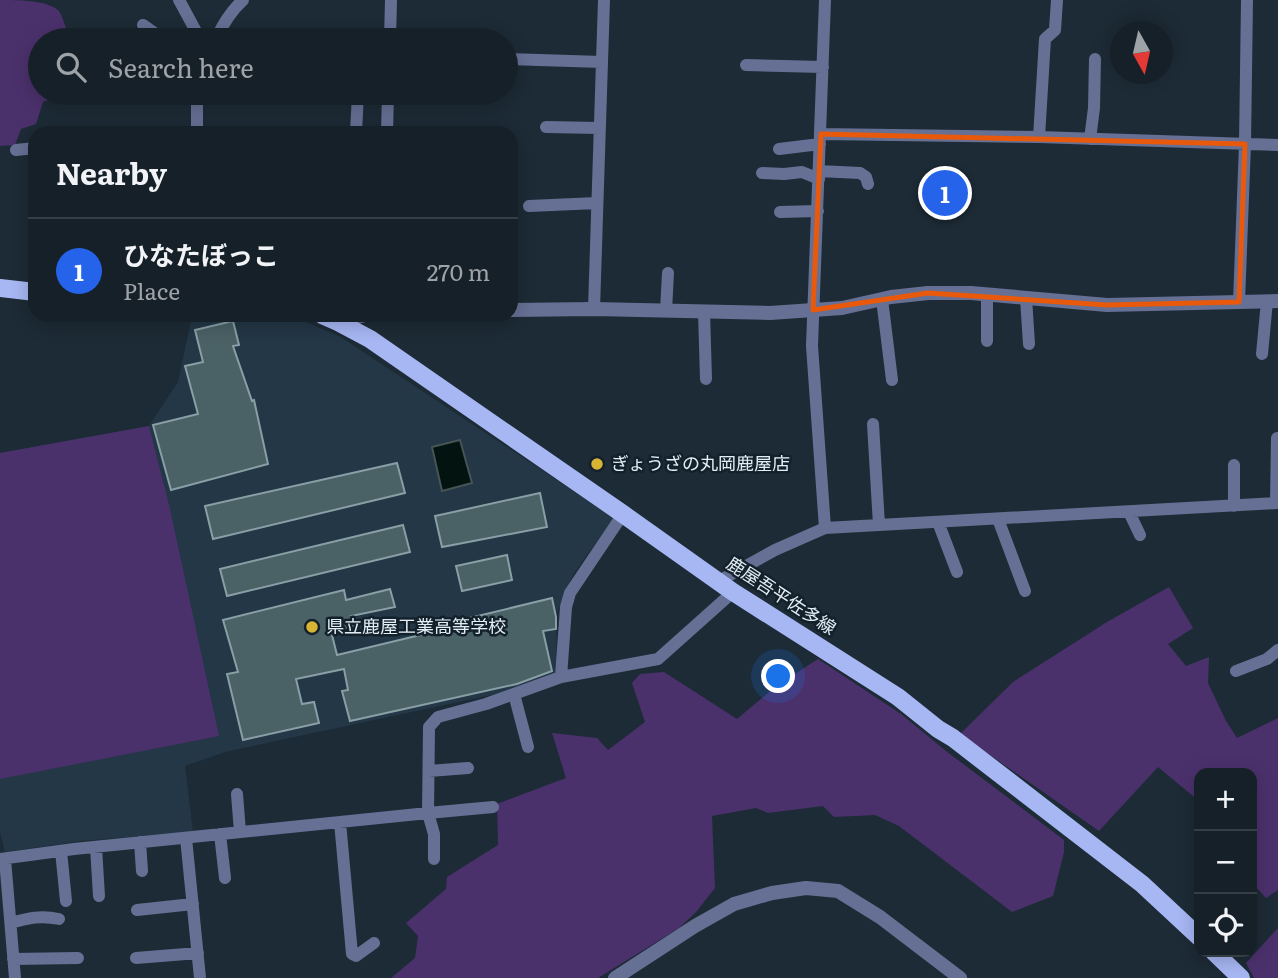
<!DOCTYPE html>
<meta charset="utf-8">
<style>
body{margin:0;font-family:Literata,"Noto Sans JP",serif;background:#232d34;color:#f1f3f6}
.controls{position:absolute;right:21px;bottom:21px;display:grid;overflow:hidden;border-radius:14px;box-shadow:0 4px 18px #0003}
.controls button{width:63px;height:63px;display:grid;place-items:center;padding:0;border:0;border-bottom:2px solid #353e45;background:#162028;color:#f1f3f6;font:35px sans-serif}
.compass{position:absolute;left:1110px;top:21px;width:63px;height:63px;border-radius:50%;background:#162028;box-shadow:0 4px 18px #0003;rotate:172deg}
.you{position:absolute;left:779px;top:677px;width:24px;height:24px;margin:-18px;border:5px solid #fff;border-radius:50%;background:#1a73e8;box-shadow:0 0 0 10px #1a73e833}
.badge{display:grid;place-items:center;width:46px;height:46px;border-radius:50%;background:#2563eb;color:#fff;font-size:23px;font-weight:700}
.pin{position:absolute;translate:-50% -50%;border:4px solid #fff;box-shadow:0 2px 7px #0006}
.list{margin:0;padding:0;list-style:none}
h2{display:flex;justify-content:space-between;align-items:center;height:91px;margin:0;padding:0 28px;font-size:30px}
h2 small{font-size:23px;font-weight:400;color:#9ea3a8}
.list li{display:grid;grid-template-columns:46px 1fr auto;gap:21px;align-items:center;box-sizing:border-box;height:105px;padding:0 28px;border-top:2px solid #353e45}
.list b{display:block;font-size:26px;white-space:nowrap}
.list p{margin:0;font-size:23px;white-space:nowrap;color:#9ea3a8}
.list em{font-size:23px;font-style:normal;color:#9ea3a8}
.icon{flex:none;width:38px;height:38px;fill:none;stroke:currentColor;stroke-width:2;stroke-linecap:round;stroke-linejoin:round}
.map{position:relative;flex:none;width:1278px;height:978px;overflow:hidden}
.search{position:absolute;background:#162028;box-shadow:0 4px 18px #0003;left:28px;top:28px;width:490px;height:77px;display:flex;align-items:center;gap:18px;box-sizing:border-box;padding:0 24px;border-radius:38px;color:#9ea3a8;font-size:26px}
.panel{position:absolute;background:#162028;box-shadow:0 4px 18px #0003;left:28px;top:126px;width:490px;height:196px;border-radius:21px}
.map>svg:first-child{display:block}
.built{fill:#233747}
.green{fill:#4b316c}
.water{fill:#021310;stroke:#465454;stroke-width:2}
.building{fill:#4a6166;stroke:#879fa5;stroke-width:2}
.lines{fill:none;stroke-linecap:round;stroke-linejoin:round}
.minor{stroke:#667094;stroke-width:12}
.tertiary{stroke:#667094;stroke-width:14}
.primary{stroke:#a7b7f3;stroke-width:18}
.marked{fill:none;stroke:#e8590c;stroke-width:5;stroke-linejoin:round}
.poi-dot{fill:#d7b434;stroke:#13212c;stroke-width:2.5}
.labels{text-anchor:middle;stroke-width:5;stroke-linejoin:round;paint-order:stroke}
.poi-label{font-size:18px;fill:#e3edf4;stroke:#13212c;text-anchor:start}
.street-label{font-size:18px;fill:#e3edf4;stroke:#13212c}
</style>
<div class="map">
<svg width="1278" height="978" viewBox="0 0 1278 978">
<rect width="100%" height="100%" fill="#1d2b36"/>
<path class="built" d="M192,316L301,320L339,336L614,518L574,573L556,615L557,681L225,752L185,766L193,832L81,841L5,852L0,832V453L149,426L178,382Z"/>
<path class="green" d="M0,0C18,0 48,0 59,11C67,25 63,29 76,40H40V93H61V95L43,102L36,124L21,129L15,145L0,146Z
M149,426L170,509L219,736L0,779V453Z
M1169,587L1193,628L1168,644L1186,666L1209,657L1208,683L1226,721L1237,738L1278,718V890L1266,898L1252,883V773H1199V801L1158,767L1099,831L960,734L1013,682L1107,622Z
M818,659L901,714L946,751L1064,840V852L1053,896L1012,912L899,826L875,815L834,817L823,806L768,813L756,808L712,816L715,888L696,912L679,928L598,978H391L415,958L418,936L406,923L446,889L447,877L498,845L497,804L566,778L552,733L597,738L608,750L645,722L632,683L640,674L664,672L737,719L775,687Z
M1277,929H1278V978H1254L1246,963Z"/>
<path class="water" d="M460,440L472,483L442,491L432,447Z"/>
<path class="building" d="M927,180L964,182L961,206L927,205Z
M233,321L239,345L233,346L252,401L254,400L268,464L171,490L153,425L198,414L185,366L203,362L195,330Z
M397,463L405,493L213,539L205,506Z
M540,493L547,527L442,547L435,516Z
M403,525L410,552L227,596L220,569Z
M507,555L512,580L462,591L456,566Z
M390,589L395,607L351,616L353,626L331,631L337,655L462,625L461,620L552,598L556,617V629L543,631L552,671L517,684L350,721L342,691L348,690L344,669L296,679L302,704L314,702L319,723L243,740L227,674L238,672L223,620L344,590L346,600Z"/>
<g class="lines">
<path class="minor" d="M179,0L198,35V40
M143,25L164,40
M217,37C224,22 231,11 243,0
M390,40L391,0
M506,59L602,62
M746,65L823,67
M427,93H439
M546,127L600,128
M197,133V93
M356,133L358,93
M387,133L388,93
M821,134L1039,137L1278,145
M1039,137L1045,39L1055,30L1057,0
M1090,139L1094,108L1095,59
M779,149L820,144
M16,150L35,148
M819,171L860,173L866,177L868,184
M762,173L784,174L802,172L819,179
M529,206L597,203
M780,212L818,211
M987,295V341
M1026,298L1029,344
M882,299L892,380
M1239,302L1245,144L1247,0
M594,309L604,0
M666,311L668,273
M704,312L706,379
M1262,354L1267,301
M873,424L879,525
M1234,465V506
M1276,503L1277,438
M1129,512L1140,535
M998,519L1025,591
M938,522L957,572
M825,528L812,346L825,0
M719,581L775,550L825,528L1278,503
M1236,671L1267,659L1278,650
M561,677L566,607L570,593L623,514
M514,694L528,747
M429,771L468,768
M237,794L240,832
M340,822L352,954L356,956L374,943
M220,834L225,878
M186,838L200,978
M140,842L142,871
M96,847L99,896
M61,851L66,901
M0,859L74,849L428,813L429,727L438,717L486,704L561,677L658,659L733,592
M5,859L15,978
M434,859V834L428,813L493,807
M137,910L193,904
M11,923C28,918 41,915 59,919
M136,958L198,953
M13,959L78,958"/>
<path class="tertiary" d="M511,310L594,309L770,313L842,308L891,297L928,293H971L1107,305L1278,301
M338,322L365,315
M615,978L695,926L734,904L772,893L806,888L838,891L880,917L960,978"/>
<path class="primary" d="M0,288L35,292
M322,315L338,322L370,339L623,514L733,592L898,697L938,729L953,738L1142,884L1199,937
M1214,952L1241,978"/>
</g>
<path class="marked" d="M821,134L1245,144L1239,302L1107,305L928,293L813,310Z"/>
<g class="poi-dot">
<circle cx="597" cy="464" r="7"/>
<circle cx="312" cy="627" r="7"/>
</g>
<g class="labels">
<g class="poi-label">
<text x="611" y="470">ぎょうざの丸岡鹿屋店</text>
<text x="326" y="633">県立鹿屋工業高等学校</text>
</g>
<g class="street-label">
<text transform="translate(781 596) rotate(33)" y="6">鹿屋吾平佐多線</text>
</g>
</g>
</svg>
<div class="controls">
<button>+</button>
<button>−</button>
<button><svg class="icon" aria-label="locate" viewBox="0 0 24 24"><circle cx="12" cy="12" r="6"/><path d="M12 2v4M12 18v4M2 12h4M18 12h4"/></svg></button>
</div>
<svg class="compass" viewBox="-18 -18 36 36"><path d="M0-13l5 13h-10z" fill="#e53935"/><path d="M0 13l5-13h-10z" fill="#9ea3a8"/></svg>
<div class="you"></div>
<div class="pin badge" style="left:945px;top:193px">1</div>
<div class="search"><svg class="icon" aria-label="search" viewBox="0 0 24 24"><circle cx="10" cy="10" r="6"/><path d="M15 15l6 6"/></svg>Search here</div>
<section class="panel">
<h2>Nearby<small></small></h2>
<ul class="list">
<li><span class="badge">1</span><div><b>ひなたぼっこ</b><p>Place</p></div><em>270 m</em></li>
</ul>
</section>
</div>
